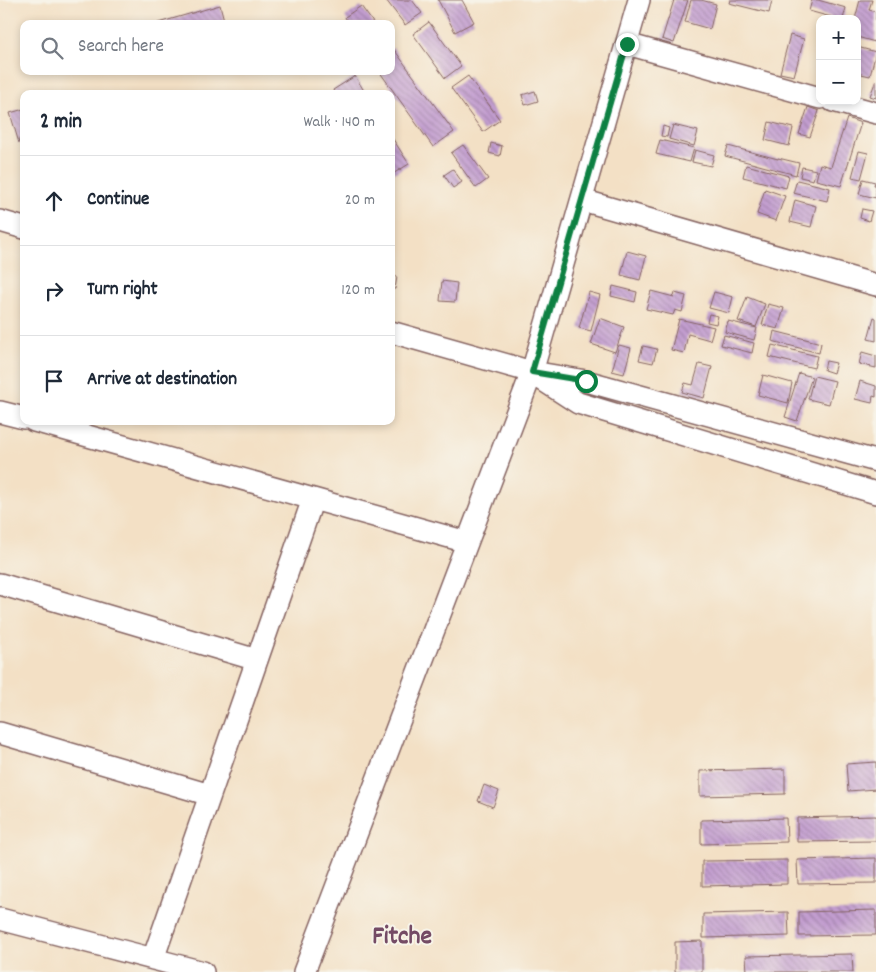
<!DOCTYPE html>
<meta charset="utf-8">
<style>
body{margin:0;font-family:Dekko,sans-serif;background:#f6f6f7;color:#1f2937}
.controls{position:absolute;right:15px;top:15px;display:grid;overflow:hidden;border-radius:10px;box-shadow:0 2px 8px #0003}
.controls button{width:45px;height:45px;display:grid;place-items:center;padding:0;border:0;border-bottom:1px solid #e0e1e3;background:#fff;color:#1f2937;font:25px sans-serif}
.stop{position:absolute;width:15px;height:15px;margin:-11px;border:4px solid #0b8043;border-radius:50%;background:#fff}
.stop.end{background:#0b8043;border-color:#fff;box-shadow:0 1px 5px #0008}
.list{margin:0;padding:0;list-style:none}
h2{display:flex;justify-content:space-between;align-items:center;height:65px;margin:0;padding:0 20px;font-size:21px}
h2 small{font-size:16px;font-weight:400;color:#747a83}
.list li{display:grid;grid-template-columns:32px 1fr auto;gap:15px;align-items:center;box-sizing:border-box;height:90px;padding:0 20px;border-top:1px solid #e0e1e3}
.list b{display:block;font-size:19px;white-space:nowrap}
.list em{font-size:16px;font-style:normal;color:#747a83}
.icon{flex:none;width:28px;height:28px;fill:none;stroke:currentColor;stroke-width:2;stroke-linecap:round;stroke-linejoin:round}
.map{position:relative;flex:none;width:876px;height:972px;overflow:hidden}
.search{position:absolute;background:#fff;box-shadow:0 2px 8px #0003;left:20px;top:20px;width:375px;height:55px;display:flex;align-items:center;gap:12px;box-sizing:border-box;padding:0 18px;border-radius:10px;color:#747a83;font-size:19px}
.panel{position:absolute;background:#fff;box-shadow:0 2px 8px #0003;left:20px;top:90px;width:375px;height:335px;border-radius:10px}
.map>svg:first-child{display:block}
.building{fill:url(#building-back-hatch)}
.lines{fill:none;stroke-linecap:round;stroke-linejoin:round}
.minor-casing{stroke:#856361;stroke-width:24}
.minor{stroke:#fff;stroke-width:21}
.route{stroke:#0b8043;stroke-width:6}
.labels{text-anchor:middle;stroke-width:4;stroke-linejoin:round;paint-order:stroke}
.town-label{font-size:26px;font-weight:bold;fill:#744b65;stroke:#f7f3e8}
</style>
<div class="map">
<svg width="876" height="972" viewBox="0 0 876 972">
<defs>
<pattern id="building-back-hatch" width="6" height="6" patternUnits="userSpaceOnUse" patternTransform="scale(1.25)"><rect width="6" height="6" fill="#c39ed0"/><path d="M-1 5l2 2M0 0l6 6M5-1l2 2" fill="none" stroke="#a080a9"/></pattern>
</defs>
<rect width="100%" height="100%" fill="#f7f3e8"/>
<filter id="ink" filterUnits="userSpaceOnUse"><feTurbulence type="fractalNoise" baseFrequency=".02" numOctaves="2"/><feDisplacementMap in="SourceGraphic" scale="10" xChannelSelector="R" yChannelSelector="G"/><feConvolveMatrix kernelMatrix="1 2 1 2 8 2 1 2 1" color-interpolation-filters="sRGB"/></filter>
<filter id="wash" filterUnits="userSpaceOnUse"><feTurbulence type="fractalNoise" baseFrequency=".0096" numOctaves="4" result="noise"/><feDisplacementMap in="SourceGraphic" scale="20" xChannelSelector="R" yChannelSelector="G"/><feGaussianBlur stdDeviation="1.12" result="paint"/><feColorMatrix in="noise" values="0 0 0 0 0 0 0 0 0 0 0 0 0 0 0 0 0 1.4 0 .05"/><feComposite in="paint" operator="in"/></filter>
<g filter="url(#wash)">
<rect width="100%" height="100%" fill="#f3e0c5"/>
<g id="blocks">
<path class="building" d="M386,0H412L422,13L405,25Z
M438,0H462L474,22L455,32Z
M674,0H688L674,43L662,39Z
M691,0H701L716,4L710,29L685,22Z
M730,0H772L769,13L729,3Z
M812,0H818L846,8L843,19H830L831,17L809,11Z
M860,0H872L869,10L876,12L875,42L857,37V19H855Z
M220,5L225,24H158V23Z
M361,6L374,24H349L345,17Z
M429,22L461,66L445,78L413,34Z
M790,35L804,39L794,76L780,73Z
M857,47L876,52L870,76L857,73Z
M393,48L454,132L433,147L379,71H391V49Z
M355,76L366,94H335L333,90Z
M468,76L500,120L483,132L451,88Z
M876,80V98L870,96Z
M535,91L538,101L525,105L522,95Z
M808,107L819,111L810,137L799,134Z
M24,109V142L19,143L10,113Z
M847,118L861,123L841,186L816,180L820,164L831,167Z
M769,122L793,128L789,146L765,140Z
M673,125L698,131L694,146L669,139Z
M663,126L669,128L667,137L661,136Z
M391,136L409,164L391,175Z
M660,140L694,148L690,162L656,154Z
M491,143L502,146L500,156L489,153Z
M463,145L488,179L476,188L451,153Z
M728,146L778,159V158L799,163L796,175L725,156Z
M695,150L714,155L711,166L692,162Z
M859,151L868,153L861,179L852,177Z
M746,165L789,176L786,188L743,177Z
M802,167L816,170L813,180L800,177Z
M453,169L462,182L453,188L444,175Z
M863,179L875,182L874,185H876V198L859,194Z
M797,180L830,188L827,201L793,193Z
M765,189L785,196L776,221L757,214Z
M795,200L816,206L811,227L790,222Z
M862,209L872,211L869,221L860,218Z
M627,251L646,256L640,280L621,275Z
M391,276L397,277L395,289H391Z
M442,281L457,283L455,302L440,301Z
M613,286L637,292L635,302L611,296Z
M651,291L674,297L675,293L686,296L682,312L675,310L673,315L646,309Z
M589,292L600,295L591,331L579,328Z
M714,292L733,297L729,313L709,308Z
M747,297L765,304L756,327L738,321Z
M768,304L784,308L778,329L762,325Z
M709,314L718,316L716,324L707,322Z
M874,317L876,318V341L868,339Z
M600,318L624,327L615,352L591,344Z
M679,319L714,327L710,340L688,334L684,353L671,350Z
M728,321L757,328L754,340L725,332Z
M774,331L821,343L819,353L772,341Z
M724,335L754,343L752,353L721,345Z
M619,345L631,348L624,374L612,371Z
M772,345L817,356L814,368L769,357Z
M643,346L657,349L653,363L639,360Z
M862,352L876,356V368L859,364Z
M826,361L836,363L833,373L824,370Z
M699,364L712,367L704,398L682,392L685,383L693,385Z
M799,373L812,377L797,421L785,417Z
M763,375L792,383L788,403L758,395Z
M814,376L835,381L829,404L808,399Z
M860,381L876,386V397L873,396L872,403L855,399Z
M876,762V789L848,791L846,764Z
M785,769V794L700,796V771Z
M484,785L499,791L493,807L478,801Z
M876,816V841L797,842V818Z
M786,818L787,842L701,844V820Z
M876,858V883L798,884L797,860Z
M787,860V884L702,886V861Z
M876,910V935L799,936V912Z
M788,912L789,936L703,938V914Z
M702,941V972H675V942Z
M852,954L853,972H747L746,956Z"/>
</g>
</g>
<g filter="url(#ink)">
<use href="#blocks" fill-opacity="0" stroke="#856361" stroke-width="1"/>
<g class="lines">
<defs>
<path id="minor" d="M627,44L820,98
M833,101L876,113
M582,200L876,285
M0,221L24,228
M391,332L532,372L586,381L876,461
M538,377L578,403L876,493
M0,412L24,418
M34,421L467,542
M0,584L257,660
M0,733L210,795
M0,919L203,972
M153,959L313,499
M304,972L532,372L639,0"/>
</defs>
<use href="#minor" class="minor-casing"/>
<use href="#minor" class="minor"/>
</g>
</g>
<g class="lines" filter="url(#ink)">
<path class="route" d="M586,381L532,372L627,44"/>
</g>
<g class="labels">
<g class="town-label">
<text x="402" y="943">Fitche</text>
</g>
</g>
</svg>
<div class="controls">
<button>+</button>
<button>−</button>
</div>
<div class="stop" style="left:586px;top:381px"></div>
<div class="stop end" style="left:627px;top:44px"></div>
<div class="search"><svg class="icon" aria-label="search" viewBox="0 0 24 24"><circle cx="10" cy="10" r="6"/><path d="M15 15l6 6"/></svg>Search here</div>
<section class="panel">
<h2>2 min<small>Walk · 140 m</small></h2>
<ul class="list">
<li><svg class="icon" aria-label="ahead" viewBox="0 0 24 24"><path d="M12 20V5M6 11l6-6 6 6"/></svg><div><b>Continue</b></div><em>20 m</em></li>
<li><svg class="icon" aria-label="right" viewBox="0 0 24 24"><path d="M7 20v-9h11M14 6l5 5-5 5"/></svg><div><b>Turn right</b></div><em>120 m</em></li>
<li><svg class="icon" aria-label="arrive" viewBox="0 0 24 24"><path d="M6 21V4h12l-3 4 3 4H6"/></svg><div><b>Arrive at destination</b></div></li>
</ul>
</section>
</div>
